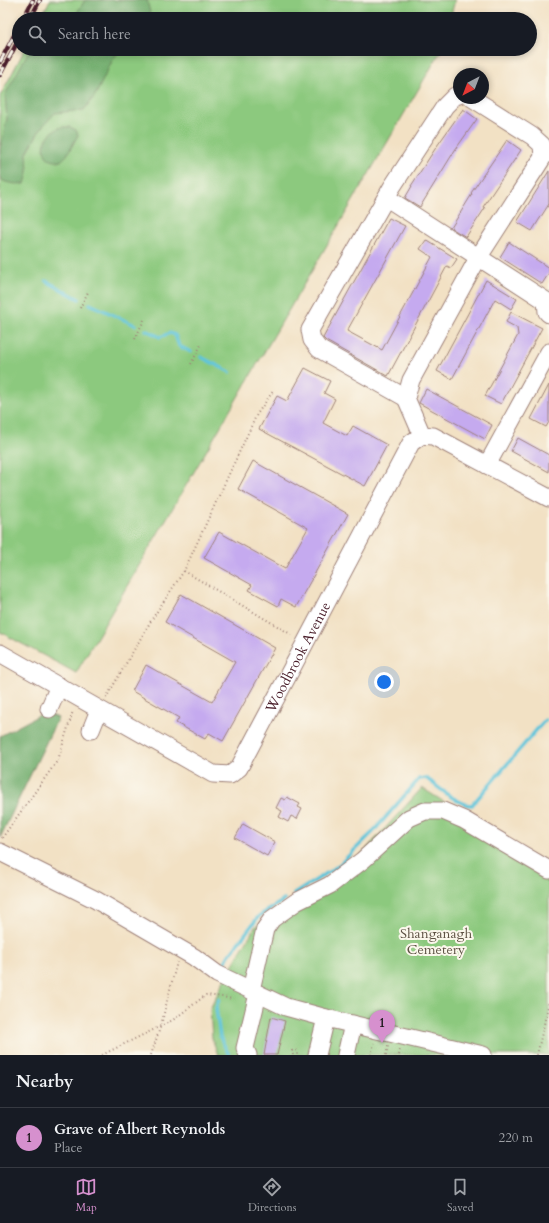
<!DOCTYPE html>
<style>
body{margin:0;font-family:Cardo,serif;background:#242831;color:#f1f3f6}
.compass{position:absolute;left:453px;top:68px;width:36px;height:36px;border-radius:50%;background:#171b24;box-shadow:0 2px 6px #0003;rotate:222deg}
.you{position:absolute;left:384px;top:682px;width:14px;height:14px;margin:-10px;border:3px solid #fff;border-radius:50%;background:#1a73e8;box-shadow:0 0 0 6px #1a73e833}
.badge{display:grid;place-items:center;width:26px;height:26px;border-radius:50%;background:#d690ce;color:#111;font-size:13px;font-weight:700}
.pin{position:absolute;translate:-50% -33px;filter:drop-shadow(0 1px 2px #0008)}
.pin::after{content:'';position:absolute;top:21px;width:14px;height:12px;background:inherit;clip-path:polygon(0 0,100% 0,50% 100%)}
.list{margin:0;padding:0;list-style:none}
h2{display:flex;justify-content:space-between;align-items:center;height:52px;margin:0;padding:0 16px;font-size:17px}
h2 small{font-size:13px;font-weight:400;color:#9ea1a6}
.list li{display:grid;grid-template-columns:26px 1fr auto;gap:12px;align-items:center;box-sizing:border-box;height:60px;padding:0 16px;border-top:1px solid #363941}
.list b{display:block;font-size:15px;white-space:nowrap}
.list p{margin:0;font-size:13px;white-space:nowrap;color:#9ea1a6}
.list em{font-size:13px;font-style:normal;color:#9ea1a6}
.icon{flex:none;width:22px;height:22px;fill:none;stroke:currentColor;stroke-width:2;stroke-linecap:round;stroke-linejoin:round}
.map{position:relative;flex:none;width:549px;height:1055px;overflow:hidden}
.search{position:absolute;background:#171b24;box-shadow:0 2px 6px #0003;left:12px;right:12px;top:12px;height:44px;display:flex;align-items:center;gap:10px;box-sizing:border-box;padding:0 14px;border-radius:22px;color:#9ea1a6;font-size:15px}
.sheet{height:112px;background:#171b24}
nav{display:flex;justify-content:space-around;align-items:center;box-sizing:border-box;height:56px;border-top:1px solid #363941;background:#171b24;font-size:11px;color:#9ea1a6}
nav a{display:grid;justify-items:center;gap:2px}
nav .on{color:#d690ce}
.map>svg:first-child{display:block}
.green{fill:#8cc97e;stroke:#6b7454}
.forest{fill:#71ad6d;stroke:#5e664c}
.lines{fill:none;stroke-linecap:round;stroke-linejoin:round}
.stream{stroke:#5dc4da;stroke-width:3.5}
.building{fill:#c5aaef}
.minor-casing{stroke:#9e8078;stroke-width:19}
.path{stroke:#9e8078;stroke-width:2;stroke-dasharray:1 3;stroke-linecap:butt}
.minor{stroke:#fff;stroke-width:17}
.rail-casing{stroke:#4a1f2b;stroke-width:4.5}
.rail{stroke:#fbf7ec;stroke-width:3;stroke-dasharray:9;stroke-linecap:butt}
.labels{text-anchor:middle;stroke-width:4;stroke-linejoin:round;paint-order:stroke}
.street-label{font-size:14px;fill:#4a1f2b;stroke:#fbf7ec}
.park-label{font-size:14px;fill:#5e5244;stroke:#fbf7ec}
</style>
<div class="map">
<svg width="549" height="1055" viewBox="0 0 549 1055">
<rect width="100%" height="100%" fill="#fbf7ec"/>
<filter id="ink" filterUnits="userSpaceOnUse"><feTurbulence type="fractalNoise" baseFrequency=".025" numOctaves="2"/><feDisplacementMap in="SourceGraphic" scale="8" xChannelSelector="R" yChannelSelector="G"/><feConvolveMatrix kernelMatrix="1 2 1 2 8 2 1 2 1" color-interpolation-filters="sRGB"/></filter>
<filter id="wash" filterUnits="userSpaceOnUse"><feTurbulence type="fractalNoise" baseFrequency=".012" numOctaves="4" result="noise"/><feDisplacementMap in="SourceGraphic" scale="16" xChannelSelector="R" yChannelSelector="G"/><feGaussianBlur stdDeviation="0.9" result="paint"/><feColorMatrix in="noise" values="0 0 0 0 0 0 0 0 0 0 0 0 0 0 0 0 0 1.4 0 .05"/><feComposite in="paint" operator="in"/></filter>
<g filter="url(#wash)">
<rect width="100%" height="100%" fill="#f2e1c4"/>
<path class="green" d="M50,0H455L450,19H40Z
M25,49H442L76,673L0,632V96Z
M422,788L549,868V1055H218L212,1038L210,1009L226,976L255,927L358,858Z"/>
<path class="forest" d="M85,0H147L150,13L148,19H73Z
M30,49H121L113,59L96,94L84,110L55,113L41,128L27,153L28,172L25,184C17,184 7,184 0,179V149L7,119L5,95Z
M62,127H70L76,130L78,135L67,155L61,161C37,164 40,133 62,127Z
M45,712L58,718L0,838V736Z"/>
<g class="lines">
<path class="stream" d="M46,281L79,299
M90,304L135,325
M146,330L160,337L170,333L175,335L179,346L191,352
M201,357L230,372
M294,894L338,866L372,833L419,779L426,778C437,786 458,805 472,805L545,720
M223,966L229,955L259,916L284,900
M219,999L216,1008L220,1037L229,1055"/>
</g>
<g id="blocks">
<path class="building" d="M463,109L477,119L455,150L420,207L405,198L412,186H411L437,146Z
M507,140L521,150L483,207L485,208L466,237L451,228L472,194L471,193Z
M549,171V204L532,231L517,222Z
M389,218L405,226L347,331L382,350L432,257L420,249L426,240L457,259L451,268L447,266L388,376L326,341L323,338Z
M509,242L549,268V273L542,284L500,257Z
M486,280L517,299L511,309L495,299L452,379L437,371Z
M511,312L542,328L501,404L485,396L518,335L517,328L506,322Z
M305,368L330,381L324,393L335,399L323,423L347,436L353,426L387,445L365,486L259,429L277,396L287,401Z
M549,385V422L546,427L531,419Z
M426,389L492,425L485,439L419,403Z
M518,438L549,455V472L511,451Z
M253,461L348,514L296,607L281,599L278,606L249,590L252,585L204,558L219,532L285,569L308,528L238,489Z
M181,594L275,648L223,741L209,733L205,739L176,723L179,718L132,691L146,665L212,702L235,662L165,622Z
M287,797L300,804L298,807L302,809L297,819L291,816L288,822L279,817L282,811L276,808L281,798L285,800Z
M243,824L275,842L267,856L235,838Z
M271,1017L285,1021L277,1055H264Z"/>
</g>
</g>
<g filter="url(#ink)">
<use href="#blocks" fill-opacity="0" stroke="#9e8078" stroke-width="1"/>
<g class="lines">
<defs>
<g id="minor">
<path d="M387,198L546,301L547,312L549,314"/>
<path d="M406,398L319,349L312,340L310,330L392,187L445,106L455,96L459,95"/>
<path d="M422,435L406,398L411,380L478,258L543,157L542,145L532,136L472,98"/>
<path d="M487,465L549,352"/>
<path id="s1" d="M0,653L213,774L230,775L239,768L411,443L422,435L433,436L549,498"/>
<path d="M49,709L59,686"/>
<path d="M91,730L99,710"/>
<path d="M0,852L96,900L194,957L217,974L286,1007L326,1018"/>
<path d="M251,990L265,929L272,919L296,902L330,885L363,860L409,818L425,811H443L464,820L549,870"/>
<path d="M248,1055L245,1048L258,994"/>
<path d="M317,1055L326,1018L483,1055"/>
<path d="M346,1055L353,1024"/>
</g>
</defs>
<use href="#minor" class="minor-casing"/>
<path class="path" d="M80,308L88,292
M135,339L144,320
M191,364L201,345
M184,571L294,636
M106,698L152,619L184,571L257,414L274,390
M2,838L58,760L73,711
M102,1055L173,1020L206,995L223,997L237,1000
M151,1055L161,1025L177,962
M293,1055L292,1051L295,1050L297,1051V1055
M371,1055L374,1043
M386,1055L388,1046
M399,1055L400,1048
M537,1055L549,1002"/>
<use href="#minor" class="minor"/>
<defs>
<path id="rail" d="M23,19L33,0
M30,19L40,0
M0,62L19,26
M0,75L19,39"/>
</defs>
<use href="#rail" class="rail-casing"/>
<use href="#rail" class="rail"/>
</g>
</g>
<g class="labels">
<g class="street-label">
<text dy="5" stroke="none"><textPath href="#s1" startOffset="399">Woodbrook Avenue</textPath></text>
</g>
<g class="park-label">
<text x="436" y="938">Shanganagh<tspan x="436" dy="16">Cemetery</tspan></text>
</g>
</g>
</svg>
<svg class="compass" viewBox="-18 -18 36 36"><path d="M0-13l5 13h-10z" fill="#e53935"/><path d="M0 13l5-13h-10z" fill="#9ea1a6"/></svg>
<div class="you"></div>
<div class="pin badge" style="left:382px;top:1043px">1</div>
<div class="search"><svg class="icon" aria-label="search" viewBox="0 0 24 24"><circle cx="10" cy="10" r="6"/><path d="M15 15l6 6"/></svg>Search here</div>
</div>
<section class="sheet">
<h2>Nearby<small></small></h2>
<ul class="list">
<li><span class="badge">1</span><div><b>Grave of Albert Reynolds</b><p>Place</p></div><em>220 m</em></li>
</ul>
</section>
<nav>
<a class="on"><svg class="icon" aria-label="map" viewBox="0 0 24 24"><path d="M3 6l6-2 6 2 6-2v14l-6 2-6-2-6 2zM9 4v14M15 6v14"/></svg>Map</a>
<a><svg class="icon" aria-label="directions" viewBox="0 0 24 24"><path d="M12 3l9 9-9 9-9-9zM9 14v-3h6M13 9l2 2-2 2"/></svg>Directions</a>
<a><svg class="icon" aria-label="saved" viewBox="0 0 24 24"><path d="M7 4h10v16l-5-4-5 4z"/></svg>Saved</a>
</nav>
